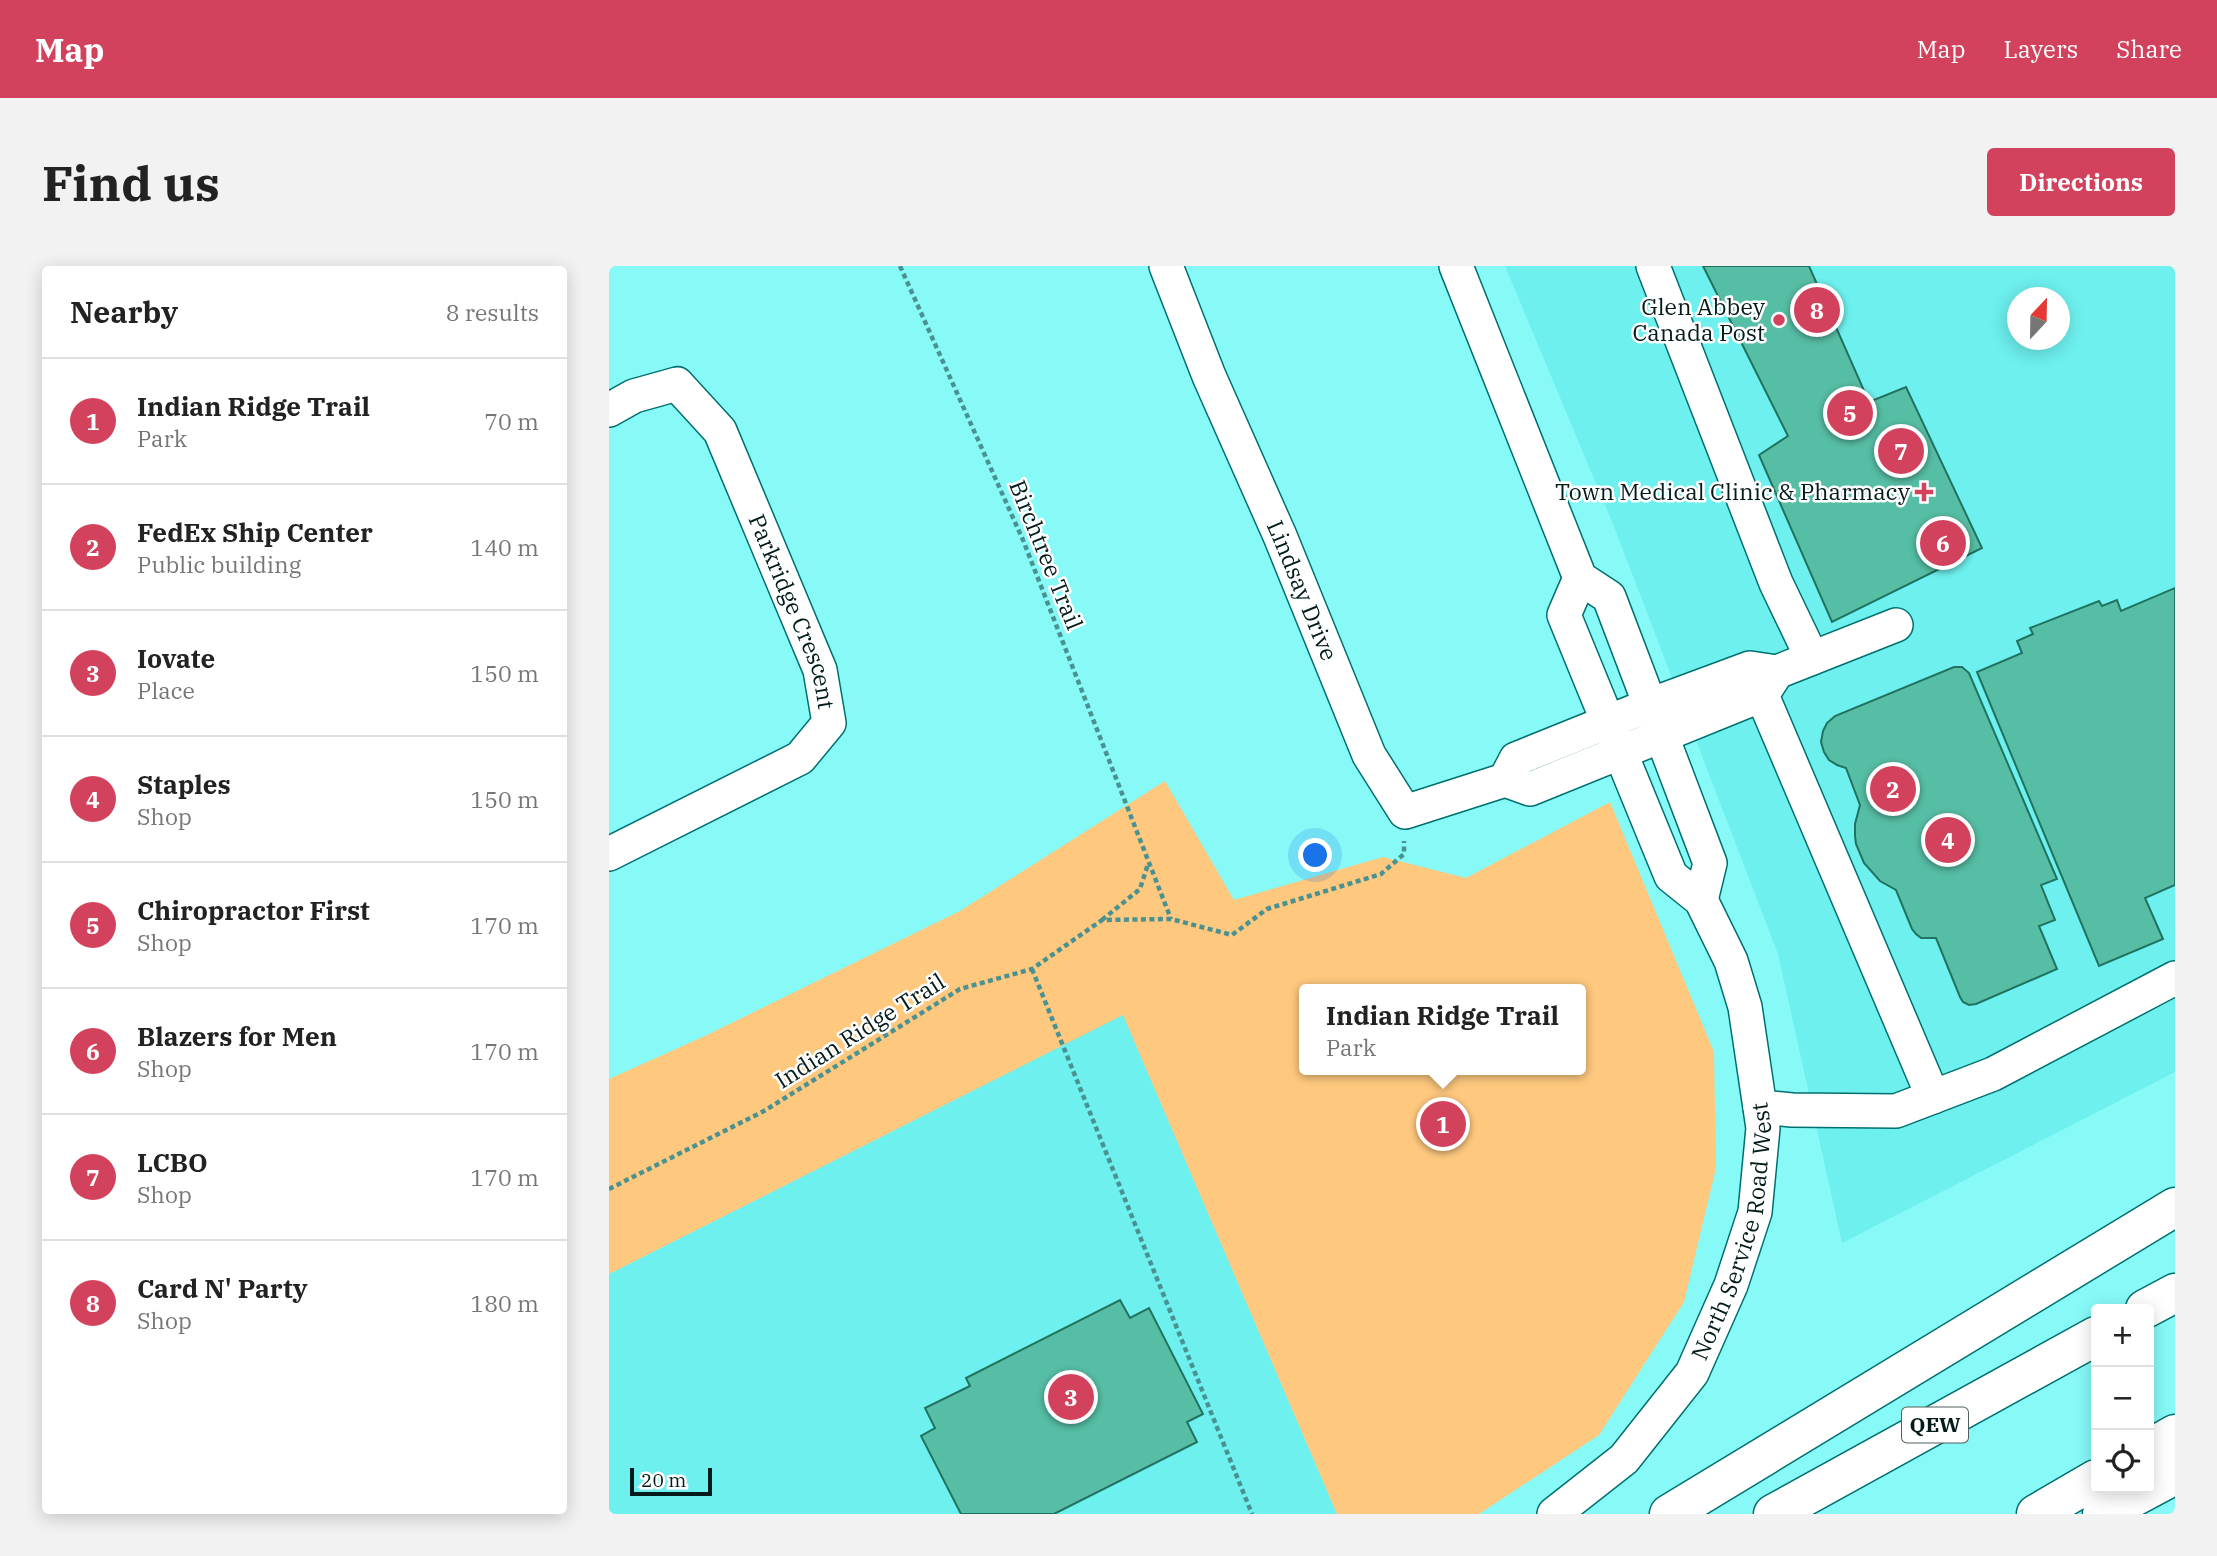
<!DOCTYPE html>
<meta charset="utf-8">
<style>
body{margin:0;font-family:"IBM Plex Serif",serif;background:#f2f2f2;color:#222}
.controls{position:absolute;right:21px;bottom:21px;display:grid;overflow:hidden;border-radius:7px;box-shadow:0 4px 18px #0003}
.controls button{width:63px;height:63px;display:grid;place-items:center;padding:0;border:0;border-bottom:2px solid #e0e0e0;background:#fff;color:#222;font:35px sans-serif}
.compass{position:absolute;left:1398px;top:21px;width:63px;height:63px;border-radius:50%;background:#fff;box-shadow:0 4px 18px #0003;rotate:22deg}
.scale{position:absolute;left:21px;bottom:18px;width:82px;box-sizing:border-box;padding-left:7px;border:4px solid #031c1b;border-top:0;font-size:19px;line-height:24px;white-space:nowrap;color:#031c1b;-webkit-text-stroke:5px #fff;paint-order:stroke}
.you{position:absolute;left:707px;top:590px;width:24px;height:24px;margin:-18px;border:5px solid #fff;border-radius:50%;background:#1a73e8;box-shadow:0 0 0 10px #1a73e833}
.badge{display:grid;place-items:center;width:46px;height:46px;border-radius:50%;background:#d2425c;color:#fff;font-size:23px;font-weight:700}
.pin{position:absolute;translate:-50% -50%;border:4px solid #fff;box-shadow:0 2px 7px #0006}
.popup{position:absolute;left:690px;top:718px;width:287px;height:91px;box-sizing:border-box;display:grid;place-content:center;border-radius:7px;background:#fff;filter:drop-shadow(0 2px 5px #0005);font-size:23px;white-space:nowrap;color:#767676}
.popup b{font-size:26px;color:#222}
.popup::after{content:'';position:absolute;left:50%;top:100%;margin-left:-14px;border:14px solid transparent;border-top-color:#fff}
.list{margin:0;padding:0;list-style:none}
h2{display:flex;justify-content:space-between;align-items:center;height:91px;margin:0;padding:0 28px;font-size:30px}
h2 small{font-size:23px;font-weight:400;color:#767676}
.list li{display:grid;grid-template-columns:46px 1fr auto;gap:21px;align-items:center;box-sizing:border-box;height:126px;padding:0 28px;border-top:2px solid #e0e0e0}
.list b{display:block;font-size:26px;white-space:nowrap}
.list p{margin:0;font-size:23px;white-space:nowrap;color:#767676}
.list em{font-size:23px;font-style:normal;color:#767676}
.icon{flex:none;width:38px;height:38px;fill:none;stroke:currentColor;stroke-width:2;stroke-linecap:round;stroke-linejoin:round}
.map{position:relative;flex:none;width:1566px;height:1248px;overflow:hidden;border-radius:7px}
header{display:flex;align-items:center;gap:42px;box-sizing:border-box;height:98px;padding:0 35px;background:#d2425c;color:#fff}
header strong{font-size:33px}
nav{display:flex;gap:38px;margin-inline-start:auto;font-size:24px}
.intro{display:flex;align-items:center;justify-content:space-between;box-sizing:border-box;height:168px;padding:0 42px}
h1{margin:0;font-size:49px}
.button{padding:18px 32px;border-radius:7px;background:#d2425c;color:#fff;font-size:24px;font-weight:700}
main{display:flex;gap:42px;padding:0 42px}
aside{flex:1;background:#fff;border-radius:7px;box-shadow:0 4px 18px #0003}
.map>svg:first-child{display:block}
.built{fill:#6df0ee;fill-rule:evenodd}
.green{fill:#fec87e;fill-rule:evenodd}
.building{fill:#56bea4;stroke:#207360;stroke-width:2}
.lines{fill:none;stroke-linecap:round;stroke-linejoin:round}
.minor-casing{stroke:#00706f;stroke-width:36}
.highway-casing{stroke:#00706f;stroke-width:41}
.path{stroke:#499291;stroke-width:4.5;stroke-dasharray:5 3.5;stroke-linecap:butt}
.minor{stroke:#fff;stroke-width:33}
.highway{stroke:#fff;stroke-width:38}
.poi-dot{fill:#d2425c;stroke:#fff;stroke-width:2.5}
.labels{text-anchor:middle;stroke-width:5;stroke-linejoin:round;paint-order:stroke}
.shield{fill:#fff;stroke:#4f605f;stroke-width:2}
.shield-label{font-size:21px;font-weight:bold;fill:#031c1b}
.poi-label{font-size:23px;fill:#031c1b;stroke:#fff;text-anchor:end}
.street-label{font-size:23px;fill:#031c1b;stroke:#fff}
</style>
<header>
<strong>Map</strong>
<nav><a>Map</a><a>Layers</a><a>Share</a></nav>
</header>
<div class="intro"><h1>Find us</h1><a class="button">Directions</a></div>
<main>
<aside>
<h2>Nearby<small>8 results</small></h2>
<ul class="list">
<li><span class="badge">1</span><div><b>Indian Ridge Trail</b><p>Park</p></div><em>70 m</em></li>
<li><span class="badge">2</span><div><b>FedEx Ship Center</b><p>Public building</p></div><em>140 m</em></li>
<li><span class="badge">3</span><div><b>Iovate</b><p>Place</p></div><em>150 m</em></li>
<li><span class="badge">4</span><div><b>Staples</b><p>Shop</p></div><em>150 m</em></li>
<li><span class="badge">5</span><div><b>Chiropractor First</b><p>Shop</p></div><em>170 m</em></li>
<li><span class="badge">6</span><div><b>Blazers for Men</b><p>Shop</p></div><em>170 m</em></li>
<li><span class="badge">7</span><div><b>LCBO</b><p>Shop</p></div><em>170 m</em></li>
<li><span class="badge">8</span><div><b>Card N' Party</b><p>Shop</p></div><em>180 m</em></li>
</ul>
</aside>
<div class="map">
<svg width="1566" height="1248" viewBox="0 0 1566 1248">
<rect width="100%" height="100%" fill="#87faf8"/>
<path class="built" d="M896,0H1566V806L1233,977L1169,688L1004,258ZM1408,32H1450V74H1408Z
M514,748L728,1248H0V1008Z"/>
<path class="green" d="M556,515L625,634L774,591L857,612L1001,536L1105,786L1107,902L1075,1036L990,1169L870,1248H728L514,749L0,1008V813L98,769L351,645ZM696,723H972V804H696Z"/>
<path class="building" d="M1094,0H1200L1260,136L1297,121L1373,282L1223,356L1150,189L1179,170Z
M1566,322V619L1536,632L1554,673L1490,700L1368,406L1413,387L1408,375L1424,368L1421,362L1490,335L1493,340L1508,334L1512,345Z
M1345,401H1353L1360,407L1448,613L1432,619L1446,654L1430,660L1448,703L1367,738L1360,739L1354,736L1351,731L1327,672H1312L1307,668L1303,663L1287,624L1271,615L1255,597L1247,578L1246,570V558L1251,539L1237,502L1228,499L1220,494L1215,486L1212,476L1214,465L1218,457L1226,450Z
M511,1034L521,1052L540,1042L594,1148L578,1156L588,1176L445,1248H352L312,1170L326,1162L316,1142L361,1120L357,1112Z"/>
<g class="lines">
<defs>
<g id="minor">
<path id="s1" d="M557,0L600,110L671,270L760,489L796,546L896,514L921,523L1153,429L1168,406"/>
<path d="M847,0L971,312L1000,331L1101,597L1092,634"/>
<path d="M1044,0L1167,317L1203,392"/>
<path id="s2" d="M0,144L25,130L68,118L111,165L211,404L220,457L191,492L0,588"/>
<path d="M1153,429L1324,831"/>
<path d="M896,514L907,493L1041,439L1141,402L1168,406L1287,359"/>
<path d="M1151,841L1183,844L1287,845L1384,808L1566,712"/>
<path id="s3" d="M945,1248L1015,1193L1083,1107L1122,1019L1146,946L1154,862L1136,741L1122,695L1092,634L1062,610L955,349L971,312"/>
</g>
<path id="highway" d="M1536,1043L1566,1027
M1540,1183L1566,1168
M1060,1248L1566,941
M1164,1248L1487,1070
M1427,1248L1487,1213
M1493,1248L1566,1209"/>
</defs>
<use href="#minor" class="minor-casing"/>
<use href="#highway" class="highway-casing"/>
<path class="path" d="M291,0L414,274L562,653
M493,654L531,623L539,598
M423,703L643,1248
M0,923L155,845L351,723L423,703L493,654L562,653L623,669L658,643L772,608L795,588V575"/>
<use href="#minor" class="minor"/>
<use href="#highway" class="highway"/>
</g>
<g class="poi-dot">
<circle cx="1170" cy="54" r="7"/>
<path d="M1311.5 215.5h7v7h7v7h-7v7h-7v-7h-7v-7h7z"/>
</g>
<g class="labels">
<rect class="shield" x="1293" y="1141.5" width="66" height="35" rx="5"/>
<g class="shield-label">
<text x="1326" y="1166">QEW</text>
</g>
<g class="poi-label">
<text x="1156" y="49">Glen Abbey<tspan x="1156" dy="26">Canada Post</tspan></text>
<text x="1301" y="234">Town Medical Clinic &amp; Pharmacy</text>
</g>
<g class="street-label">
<text transform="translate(437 289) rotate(68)" y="8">Birchtree Trail</text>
<text dy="8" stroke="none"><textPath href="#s1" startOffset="352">Lindsay Drive</textPath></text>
<text dy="8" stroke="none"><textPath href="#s2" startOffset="332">Parkridge Crescent</textPath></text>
<text transform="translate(251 765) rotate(-32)" y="8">Indian Ridge Trail</text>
<text dy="8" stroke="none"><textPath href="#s3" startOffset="348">North Service Road West</textPath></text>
</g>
</g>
</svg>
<div class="controls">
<button>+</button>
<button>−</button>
<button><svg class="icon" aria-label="locate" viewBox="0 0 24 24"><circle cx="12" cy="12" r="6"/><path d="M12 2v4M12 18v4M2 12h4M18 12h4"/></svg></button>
</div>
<svg class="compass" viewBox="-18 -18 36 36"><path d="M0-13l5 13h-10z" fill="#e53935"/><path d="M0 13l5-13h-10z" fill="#767676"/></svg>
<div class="scale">20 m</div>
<div class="you"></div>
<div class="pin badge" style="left:834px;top:858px">1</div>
<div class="popup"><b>Indian Ridge Trail</b>Park</div>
<div class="pin badge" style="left:1284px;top:523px">2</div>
<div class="pin badge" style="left:462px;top:1131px">3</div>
<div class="pin badge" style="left:1339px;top:574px">4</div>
<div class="pin badge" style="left:1241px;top:147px">5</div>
<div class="pin badge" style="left:1334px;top:277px">6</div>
<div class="pin badge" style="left:1292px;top:185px">7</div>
<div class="pin badge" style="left:1208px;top:44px">8</div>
</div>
</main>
